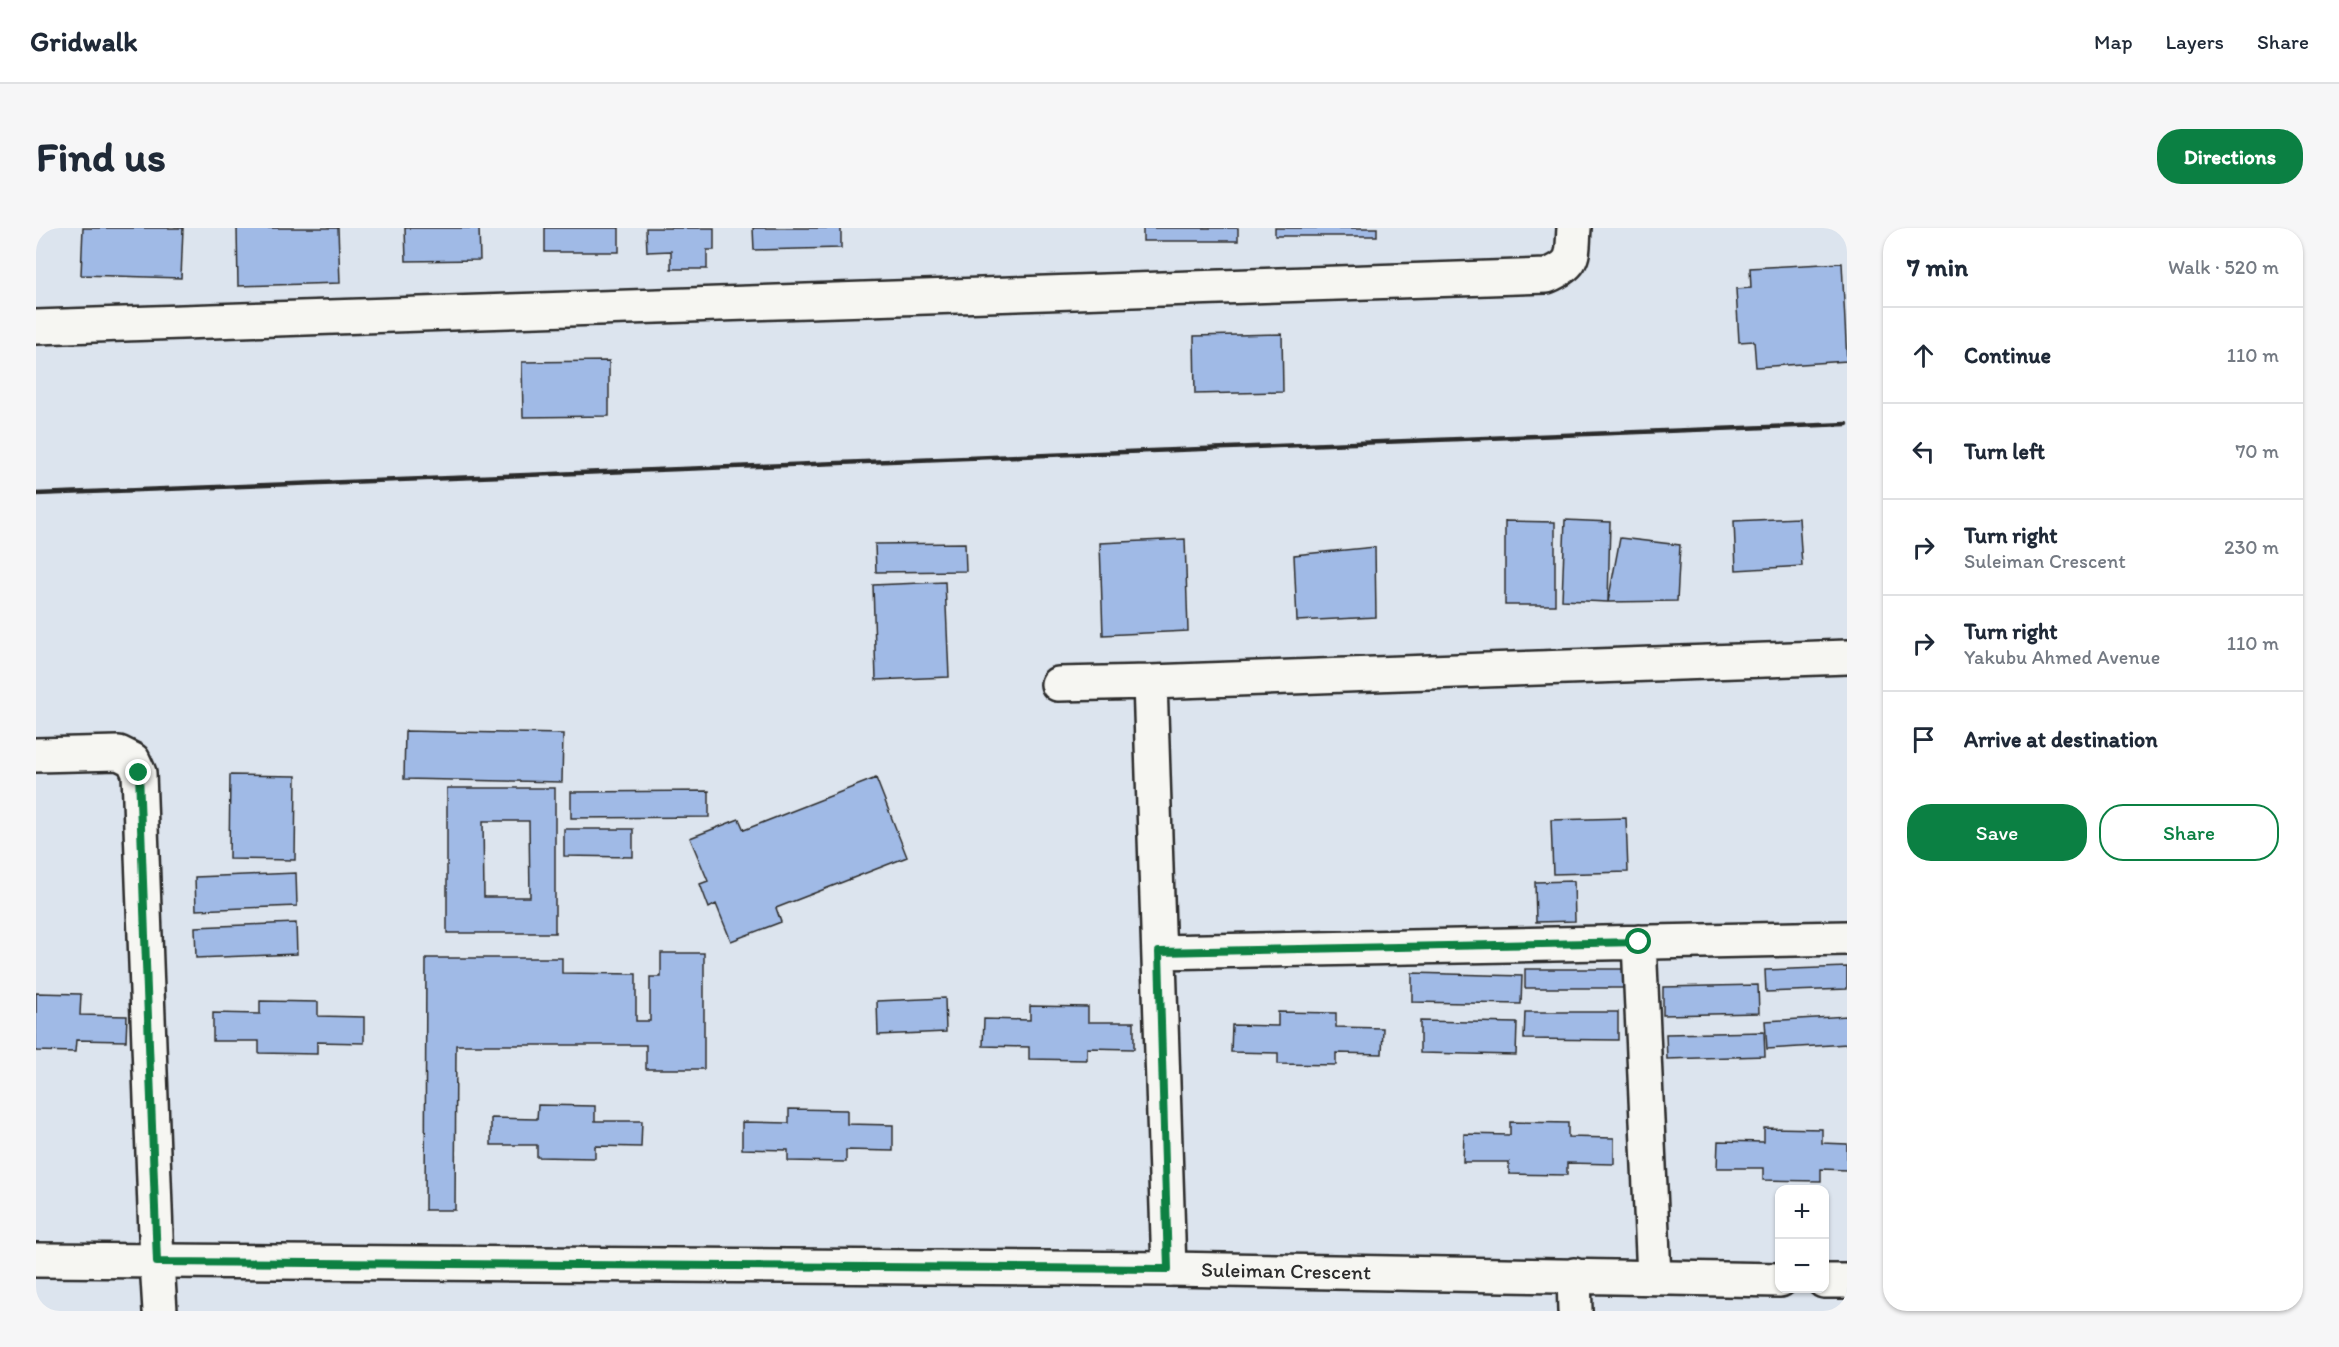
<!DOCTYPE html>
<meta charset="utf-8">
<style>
body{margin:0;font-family:Itim,sans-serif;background:#f6f6f7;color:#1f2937}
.controls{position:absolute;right:18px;bottom:18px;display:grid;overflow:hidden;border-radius:12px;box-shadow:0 2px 4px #0004}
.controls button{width:54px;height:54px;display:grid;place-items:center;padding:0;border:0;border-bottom:2px solid #e0e1e3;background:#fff;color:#1f2937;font:30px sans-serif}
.stop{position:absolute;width:18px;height:18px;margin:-14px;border:4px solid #0b8043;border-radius:50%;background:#fff}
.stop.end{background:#0b8043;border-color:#fff;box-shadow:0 2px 6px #0008}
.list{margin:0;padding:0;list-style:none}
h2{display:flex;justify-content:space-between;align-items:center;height:78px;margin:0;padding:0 24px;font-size:26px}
h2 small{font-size:20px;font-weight:400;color:#747a83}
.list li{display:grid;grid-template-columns:39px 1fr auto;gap:18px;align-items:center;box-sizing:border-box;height:96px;padding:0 24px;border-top:2px solid #e0e1e3}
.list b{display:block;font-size:22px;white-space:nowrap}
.list p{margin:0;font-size:20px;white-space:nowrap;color:#747a83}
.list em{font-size:20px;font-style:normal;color:#747a83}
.actions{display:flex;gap:12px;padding:18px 24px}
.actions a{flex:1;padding:14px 0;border:2px solid #0b8043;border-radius:24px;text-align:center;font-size:21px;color:#0b8043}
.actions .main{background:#0b8043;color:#fff}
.icon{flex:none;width:33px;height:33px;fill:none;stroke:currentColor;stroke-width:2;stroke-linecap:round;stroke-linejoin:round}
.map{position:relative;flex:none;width:1811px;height:1083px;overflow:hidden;border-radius:24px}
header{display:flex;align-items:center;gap:36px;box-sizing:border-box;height:84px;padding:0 30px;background:#fff;border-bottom:2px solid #e0e1e3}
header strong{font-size:28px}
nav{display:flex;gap:33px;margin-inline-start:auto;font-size:21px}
.intro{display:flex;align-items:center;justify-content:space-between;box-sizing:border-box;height:144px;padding:0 36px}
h1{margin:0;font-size:42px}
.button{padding:15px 27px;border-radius:24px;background:#0b8043;color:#fff;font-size:21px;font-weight:700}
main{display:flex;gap:36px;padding:0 36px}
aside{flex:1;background:#fff;border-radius:24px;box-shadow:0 2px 4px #0004}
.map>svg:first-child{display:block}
.building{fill:#a0bae6;stroke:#2b2b2b;stroke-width:1.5;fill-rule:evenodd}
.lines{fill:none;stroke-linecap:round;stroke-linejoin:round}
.minor-casing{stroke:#2b2b2b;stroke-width:38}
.tertiary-casing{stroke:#2b2b2b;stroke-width:38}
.minor{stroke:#f6f6f2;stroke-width:33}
.tertiary{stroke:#f6f6f2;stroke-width:33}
.rail{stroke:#2b2b2b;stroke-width:4.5}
.route{stroke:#0b8043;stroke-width:8}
.labels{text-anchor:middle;stroke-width:6;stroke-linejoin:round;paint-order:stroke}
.street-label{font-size:21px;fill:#2b2b2b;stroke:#f6f6f2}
</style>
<header>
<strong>Gridwalk</strong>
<nav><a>Map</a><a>Layers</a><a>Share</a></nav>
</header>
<div class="intro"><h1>Find us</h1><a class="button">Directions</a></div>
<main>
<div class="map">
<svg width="1811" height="1083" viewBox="0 0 1811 1083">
<rect width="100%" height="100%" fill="#dce4ee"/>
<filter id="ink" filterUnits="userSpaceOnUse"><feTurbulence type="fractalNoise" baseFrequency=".0167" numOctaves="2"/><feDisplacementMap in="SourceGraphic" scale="12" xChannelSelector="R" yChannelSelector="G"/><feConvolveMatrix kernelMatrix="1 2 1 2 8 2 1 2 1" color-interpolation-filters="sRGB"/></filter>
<g filter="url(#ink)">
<path class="building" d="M47,0H147L145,50L45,47Z
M201,0H302L304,55L202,58Z
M369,0H443L444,32L370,33Z
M509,0H583V24H509Z
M610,0H678V22H671V41H635V23L611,24Z
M717,0H805V20L718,22Z
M1107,0H1202V13H1107Z
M1239,0H1341V8H1239Z
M1806,35L1811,133L1720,139L1718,113L1703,114L1700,61L1715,60L1714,40Z
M1246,106L1247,164L1159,166L1158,108Z
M573,133V188L487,189L486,134Z
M1763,290L1766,338L1700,342L1698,293Z
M1529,292L1574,294L1572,374L1526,372Z
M1469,293L1519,294V377H1469Z
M1584,310L1644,317L1641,373L1572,374Z
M1149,311L1152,403L1067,407L1064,315Z
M929,315L930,343L840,344L839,316Z
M1339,319L1340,389L1261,393L1258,327Z
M909,354L913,449L840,452L837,357Z
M369,503L527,506L526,554L368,551Z
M194,547L260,548L259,632L193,631Z
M840,550L871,629L740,680L745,694L695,713L680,676L673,680L664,656L672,653L654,610L703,591L708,602Z
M411,560H519V705H411ZM447,593H493L494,669H448Z
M673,563V589L535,590V564Z
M1590,590L1592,644L1517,646L1515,592Z
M528,601H597V629L528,628Z
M260,645L261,678L160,682L159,649Z
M1538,653L1539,693L1500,694L1499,654Z
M260,695L261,726L160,730L159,699Z
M625,725H668V841H610V817H420L419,982H389L390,730H526V745L600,746V793H614V749H625Z
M1811,739V761L1730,764L1729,742Z
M1489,741H1587V760H1489Z
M1376,745L1486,748L1485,776L1376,774Z
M1722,757L1723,785L1627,787V759Z
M0,765L45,766L44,787L91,788L90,813L40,812L39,824L0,823Z
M909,770L910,804L842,807L841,773Z
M224,773L282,774V788L328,789V815L281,814V826L223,825V813H177V785L224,786Z
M994,778L1052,779V794H1098V821L1051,820V832L993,831V819L947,818L948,791L994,792Z
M1242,784L1300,785V799L1347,800L1346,826L1300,825V837L1242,836V825L1195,824L1196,797L1242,798Z
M1489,784H1582V812L1488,811Z
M1811,788V816L1731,821L1729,793Z
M1384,793L1481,795L1480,827L1384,825Z
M1728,804L1729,828L1631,831L1630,806Z
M502,877L559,878V893H606L605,919L559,918V930L501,929V917H455V890L501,891Z
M753,881L811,882V896L857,897V923L810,922V934L752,933V922L706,921V894L753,895Z
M1474,894L1532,895V909L1578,910V936L1531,935V947L1473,946V934H1427L1428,906L1474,907Z
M1728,900L1786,901V915L1811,916V942L1785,941V953L1727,952V940H1681L1682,913L1728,914Z"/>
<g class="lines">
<defs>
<path id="minor" d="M0,99L1511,48C1540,35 1536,29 1538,0
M1114,454L1133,1041
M1022,456L1114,454L1811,429
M0,527L83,525L97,532L103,545L121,1034L124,1083
M1603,714L1618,1049
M1123,724L1811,710"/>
<path id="tertiary" d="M0,1032L1133,1041L1744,1052
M1538,1047L1539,1083
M1788,1053H1811"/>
</defs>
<use href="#minor" class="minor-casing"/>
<use href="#tertiary" class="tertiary-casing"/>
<use href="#minor" class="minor"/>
<use href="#tertiary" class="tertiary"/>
<path class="rail" d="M0,266L1811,196"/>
</g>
</g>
<g class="lines" filter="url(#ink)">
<path class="route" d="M103,545L121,1034L1132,1041L1123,724L1603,714"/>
</g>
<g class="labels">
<g class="street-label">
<text transform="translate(1250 1043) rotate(1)" y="7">Suleiman Crescent</text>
</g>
</g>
</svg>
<div class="controls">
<button>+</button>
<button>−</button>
</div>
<div class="stop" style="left:1603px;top:714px"></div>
<div class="stop end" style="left:103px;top:545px"></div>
</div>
<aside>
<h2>7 min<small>Walk · 520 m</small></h2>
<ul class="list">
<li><svg class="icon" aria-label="ahead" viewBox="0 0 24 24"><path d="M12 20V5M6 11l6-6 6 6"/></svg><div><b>Continue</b></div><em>110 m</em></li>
<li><svg class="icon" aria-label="left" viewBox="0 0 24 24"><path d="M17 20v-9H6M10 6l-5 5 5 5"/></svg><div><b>Turn left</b></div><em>70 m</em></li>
<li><svg class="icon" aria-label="right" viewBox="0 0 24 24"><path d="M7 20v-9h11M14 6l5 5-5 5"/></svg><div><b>Turn right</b><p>Suleiman Crescent</p></div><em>230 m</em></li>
<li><svg class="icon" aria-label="right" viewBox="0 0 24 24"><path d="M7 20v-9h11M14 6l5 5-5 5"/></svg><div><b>Turn right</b><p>Yakubu Ahmed Avenue</p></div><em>110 m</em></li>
<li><svg class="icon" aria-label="arrive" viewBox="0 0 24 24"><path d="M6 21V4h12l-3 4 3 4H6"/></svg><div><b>Arrive at destination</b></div></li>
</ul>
<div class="actions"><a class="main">Save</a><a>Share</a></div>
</aside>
</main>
